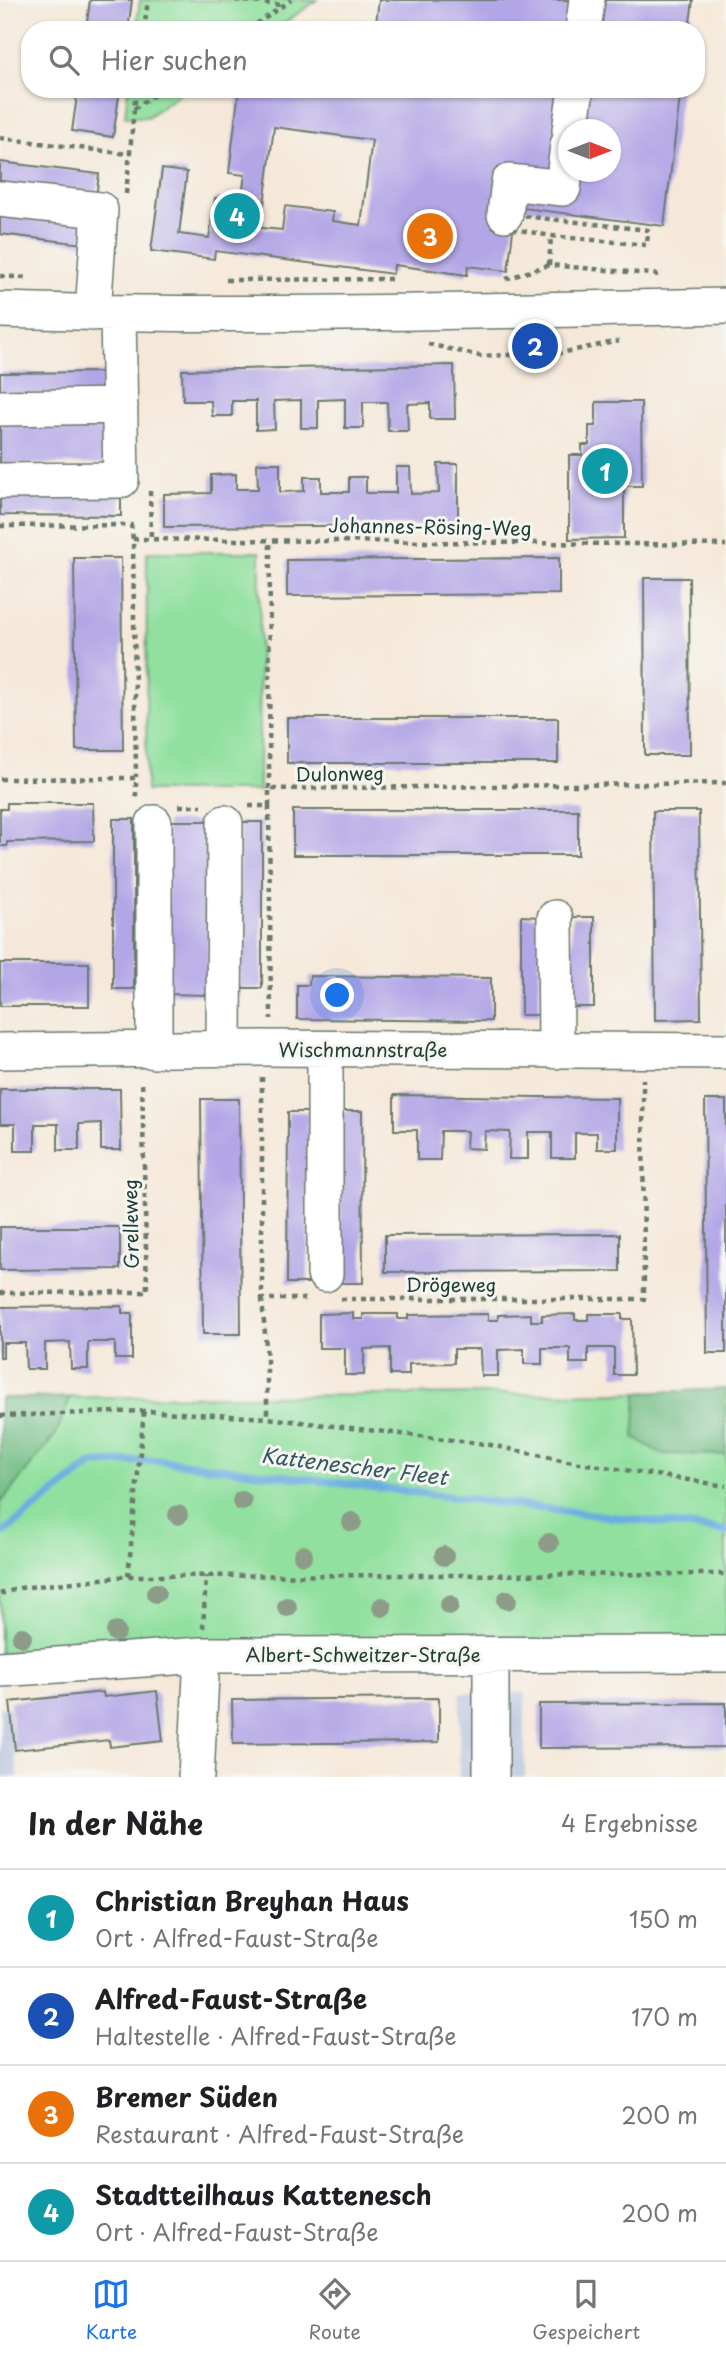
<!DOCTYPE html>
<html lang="de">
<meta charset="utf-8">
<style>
body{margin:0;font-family:"Playpen Sans",sans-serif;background:#f2f2f2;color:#202124}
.compass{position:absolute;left:558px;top:119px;width:63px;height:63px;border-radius:50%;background:#fff;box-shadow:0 2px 5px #0004;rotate:90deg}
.you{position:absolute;left:338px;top:996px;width:24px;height:24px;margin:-18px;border:5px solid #fff;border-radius:50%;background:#1a73e8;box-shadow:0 0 0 10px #1a73e833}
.badge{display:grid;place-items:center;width:46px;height:46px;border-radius:50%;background:#1a73e8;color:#fff;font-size:23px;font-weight:700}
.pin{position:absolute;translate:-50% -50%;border:4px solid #fff;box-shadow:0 2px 7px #0006}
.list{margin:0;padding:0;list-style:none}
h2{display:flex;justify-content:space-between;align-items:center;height:91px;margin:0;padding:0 28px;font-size:30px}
h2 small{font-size:23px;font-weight:400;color:#757577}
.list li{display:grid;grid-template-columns:46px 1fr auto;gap:21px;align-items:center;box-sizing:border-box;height:98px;padding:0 28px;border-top:2px solid #e0e0e0}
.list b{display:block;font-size:26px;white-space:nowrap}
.list p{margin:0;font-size:23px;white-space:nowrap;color:#757577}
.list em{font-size:23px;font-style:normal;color:#757577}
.icon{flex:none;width:38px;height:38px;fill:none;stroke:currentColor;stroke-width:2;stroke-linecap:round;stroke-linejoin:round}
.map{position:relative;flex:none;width:726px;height:1777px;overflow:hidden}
.search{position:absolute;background:#fff;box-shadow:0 2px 5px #0004;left:21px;right:21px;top:21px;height:77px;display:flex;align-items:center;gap:18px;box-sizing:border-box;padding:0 24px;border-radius:28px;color:#757577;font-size:26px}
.sheet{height:483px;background:#fff}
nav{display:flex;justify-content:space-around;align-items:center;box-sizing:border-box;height:98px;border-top:2px solid #e0e0e0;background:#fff;font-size:19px;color:#757577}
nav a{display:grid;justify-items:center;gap:4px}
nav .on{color:#1a73e8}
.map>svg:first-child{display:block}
.industrial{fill:#bac4de}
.green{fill:#91e09f;stroke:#588e6a;stroke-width:2}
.forest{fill:#74be86;stroke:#4a7e5d;stroke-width:2}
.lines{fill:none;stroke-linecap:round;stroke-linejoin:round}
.stream{stroke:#6caee0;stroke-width:8}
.building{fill:#b3a6e6;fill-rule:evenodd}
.minor-casing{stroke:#6a796d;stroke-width:38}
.path{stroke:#6a796d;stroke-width:4.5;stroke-dasharray:5 5;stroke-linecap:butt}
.minor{stroke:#fff;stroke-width:35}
.tree{fill:#8c9c89}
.labels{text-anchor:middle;stroke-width:6;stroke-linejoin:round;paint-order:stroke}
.street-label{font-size:19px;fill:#1f3d34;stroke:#f6f6f2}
.water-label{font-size:21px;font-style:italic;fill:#32595f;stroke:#f6f6f2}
</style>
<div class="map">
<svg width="726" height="1777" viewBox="0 0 726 1777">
<rect width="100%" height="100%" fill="#f6f6f2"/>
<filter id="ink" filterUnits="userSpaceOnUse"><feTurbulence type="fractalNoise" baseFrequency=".0143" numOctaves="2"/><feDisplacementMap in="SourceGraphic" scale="14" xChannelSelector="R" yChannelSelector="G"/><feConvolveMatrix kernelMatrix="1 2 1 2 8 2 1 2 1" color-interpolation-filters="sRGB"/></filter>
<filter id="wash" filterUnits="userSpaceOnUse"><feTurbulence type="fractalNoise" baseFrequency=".00686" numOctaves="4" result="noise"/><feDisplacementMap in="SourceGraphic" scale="28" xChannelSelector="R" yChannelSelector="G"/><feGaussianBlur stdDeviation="1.57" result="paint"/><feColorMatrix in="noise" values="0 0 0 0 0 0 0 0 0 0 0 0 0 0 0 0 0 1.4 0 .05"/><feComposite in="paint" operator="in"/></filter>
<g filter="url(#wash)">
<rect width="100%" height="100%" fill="#f5e8d8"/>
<path class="industrial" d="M460,1693H525V1777H459Z
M9,1707L18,1777H0V1708Z"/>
<path class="green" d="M140,0H317L274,30H136Z
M128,89H187L147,117H125Z
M147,552H260L259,791H146Z
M726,1389V1643L0,1653V1398L637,1393Z"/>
<path class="forest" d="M726,1389V1455L661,1454L634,1437L637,1393Z
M0,1398H70L56,1434L0,1504Z"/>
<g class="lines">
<path class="stream" d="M0,1535L92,1464L156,1460L726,1531"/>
</g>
<g id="blocks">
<path class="building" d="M90,0H132L128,30H86Z
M379,0H693L689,30H375Z
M78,89H120L113,137L72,131Z
M239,89H681L664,226L516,207L508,271L468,266L467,275L394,265L393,274L215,251L214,259L151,251L162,169L187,172L179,234L209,238L215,198L241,202L245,175L229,173ZM274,127L372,140L361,225L332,221L333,212L285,206L282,230L261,228ZM568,130H610L611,172H568Z
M0,162L99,174L96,198L0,187Z
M0,211L86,222L83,244L0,234Z
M454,365L455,419H430V403L407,404L408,431H388L387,402H363V428H345V399L318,400V428H301V400L274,401L275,429L256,430V401H232V416H212L211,401H183L182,370Z
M110,372L111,394L0,395V373Z
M596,402H641L642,486H624V538L569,539V455H582V445H589V426H596Z
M0,422H112V464H0Z
M257,463H280V492L304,491V477H321V492H349V477H366V493H396V467H410L411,494L439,493L438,464H458V525L164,527V494L211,493V475L236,474V489H258Z
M0,493L121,494V516L0,515Z
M74,558H121L123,750H76Z
M559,558V594L287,596V560Z
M644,578H689L690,755H645Z
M287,718H558V763H287Z
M7,803H93L94,841L7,842V846H0V809H7Z
M293,810H578V855H293Z
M653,811H699L701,1019L655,1020Z
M113,819H134V989H113Z
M167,821H208V995L167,994Z
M239,822H262V988H239Z
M521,916L540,917L539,1015H521Z
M572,917H594V1007H572Z
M0,963H89V1006H0Z
M310,976L491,978V1021L297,1019V985H309Z
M0,1089H120L121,1150H101V1123L79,1124V1150H58V1124H35V1151H15V1124H0Z
M394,1095L617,1098V1149H597V1133H575V1158H552V1132H528V1159H509L510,1132L485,1131L484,1149L466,1148L467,1131H441L440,1160H417V1130H394Z
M201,1099H239L241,1334H203Z
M705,1100H726V1353H707Z
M340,1111H362L363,1283H341Z
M288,1112H308V1283H287Z
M0,1227H120V1269L0,1270Z
M620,1234V1271L385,1272V1235Z
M122,1306V1313H132V1359H115V1342H88V1369H71L70,1342L45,1343V1369H26L25,1343H3V1357H0V1307Z
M353,1313V1319H363V1314H398V1319H408V1315L488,1314V1320H498V1315L531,1314V1321H542V1315L575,1314V1320H588V1314H622V1319H632L633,1375H614V1348H588V1363H570V1348H542V1364H524V1349L498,1350V1376H481L480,1349H454V1363L409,1364V1375H390V1348L364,1349V1375H345V1348H319V1314Z
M157,1691L163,1741L110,1747L109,1740L15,1750L10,1702L103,1692L104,1697Z
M439,1698V1742L233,1744L232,1700Z
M726,1703V1747L539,1748V1704Z"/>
</g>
</g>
<g filter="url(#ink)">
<use href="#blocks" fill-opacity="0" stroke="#6a796d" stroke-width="2"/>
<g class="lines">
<defs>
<path id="minor" d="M583,30L587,0
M570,130L576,89
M0,199L100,210L93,313
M505,214L509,182L563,188L568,145
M0,310C242,318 484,311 726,306
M0,408L120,406
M0,481L121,480L118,314
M154,823V1051
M555,918L556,1051
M224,1049L225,823
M325,1049V1274
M0,1051L262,1048L726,1051
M491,1655V1777
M0,1669L202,1655L726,1654
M196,1777L202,1655"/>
</defs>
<use href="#minor" class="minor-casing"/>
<path class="path" d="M235,0L282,5
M144,30L148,0
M248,30L291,0
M134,109L162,89
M0,138L128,154
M126,194L136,89
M505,214L648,230L647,245L551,236L504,227Z
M549,265L551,236
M0,276L28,278
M506,279L549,265L662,275
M226,280L395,279
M428,344L480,356L560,353L619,341
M150,491L151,539
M0,526L131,525L133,539L136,777
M133,539L726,545
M0,779L136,778V802
M269,789L270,539
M179,806H202
M249,806H269V789L726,783
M269,806L271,1019
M262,1077V1299H308
M0,1293L147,1292L142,1079
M262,1299L267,1358V1418
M341,1299H644L643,1079
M0,1416L144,1411L267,1418L486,1444L561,1460L726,1486
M128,1576L144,1411
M0,1594L20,1588L128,1576L726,1574
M203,1628L206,1576"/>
<use href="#minor" class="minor"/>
</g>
<g class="tree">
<circle cx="242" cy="1501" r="10"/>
<circle cx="178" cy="1515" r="10"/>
<circle cx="352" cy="1522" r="10"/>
<circle cx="549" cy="1543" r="10"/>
<circle cx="303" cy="1555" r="10"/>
<circle cx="444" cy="1556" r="10"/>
<circle cx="156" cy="1593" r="10"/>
<circle cx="507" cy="1600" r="10"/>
<circle cx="449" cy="1605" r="10"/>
<circle cx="287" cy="1607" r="10"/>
<circle cx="382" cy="1607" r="10"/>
<circle cx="116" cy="1632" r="10"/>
<circle cx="22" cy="1637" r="10"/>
</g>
</g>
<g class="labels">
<g class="street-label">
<text transform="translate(430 527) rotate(1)" y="7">Johannes-Rösing-Weg</text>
<text transform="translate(340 774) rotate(-1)" y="7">Dulonweg</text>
<text x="363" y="1057">Wischmannstraße</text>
<text transform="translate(131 1224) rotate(-91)" y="7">Grelleweg</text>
<text x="451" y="1292">Drögeweg</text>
<text x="363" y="1662">Albert-Schweitzer-Straße</text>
</g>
<g class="water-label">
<text transform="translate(354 1467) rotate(7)" y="7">Kattenescher Fleet</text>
</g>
</g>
</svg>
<svg class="compass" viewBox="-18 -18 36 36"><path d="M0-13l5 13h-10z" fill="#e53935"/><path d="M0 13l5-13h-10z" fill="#757577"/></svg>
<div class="you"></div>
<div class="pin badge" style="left:605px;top:471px;background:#0f9aa8">1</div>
<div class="pin badge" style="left:535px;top:346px;background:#1a4fb4">2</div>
<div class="pin badge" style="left:430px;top:236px;background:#e8710a">3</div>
<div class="pin badge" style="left:237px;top:216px;background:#0f9aa8">4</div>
<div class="search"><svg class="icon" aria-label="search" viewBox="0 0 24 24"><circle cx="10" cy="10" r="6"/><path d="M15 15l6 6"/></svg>Hier suchen</div>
</div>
<section class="sheet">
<h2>In der Nähe<small>4 Ergebnisse</small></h2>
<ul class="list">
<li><span class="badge" style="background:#0f9aa8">1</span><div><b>Christian Breyhan Haus</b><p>Ort · Alfred-Faust-Straße</p></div><em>150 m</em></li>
<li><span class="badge" style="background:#1a4fb4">2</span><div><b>Alfred-Faust-Straße</b><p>Haltestelle · Alfred-Faust-Straße</p></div><em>170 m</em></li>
<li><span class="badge" style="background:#e8710a">3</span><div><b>Bremer Süden</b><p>Restaurant · Alfred-Faust-Straße</p></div><em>200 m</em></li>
<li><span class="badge" style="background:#0f9aa8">4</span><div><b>Stadtteilhaus Kattenesch</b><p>Ort · Alfred-Faust-Straße</p></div><em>200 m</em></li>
</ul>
</section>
<nav>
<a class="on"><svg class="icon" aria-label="map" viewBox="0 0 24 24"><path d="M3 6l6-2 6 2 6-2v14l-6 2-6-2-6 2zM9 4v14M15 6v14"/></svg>Karte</a>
<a><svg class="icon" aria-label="directions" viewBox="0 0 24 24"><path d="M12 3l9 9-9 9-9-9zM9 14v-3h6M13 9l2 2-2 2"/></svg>Route</a>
<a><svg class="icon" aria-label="saved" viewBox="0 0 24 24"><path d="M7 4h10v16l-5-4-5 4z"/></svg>Gespeichert</a>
</nav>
